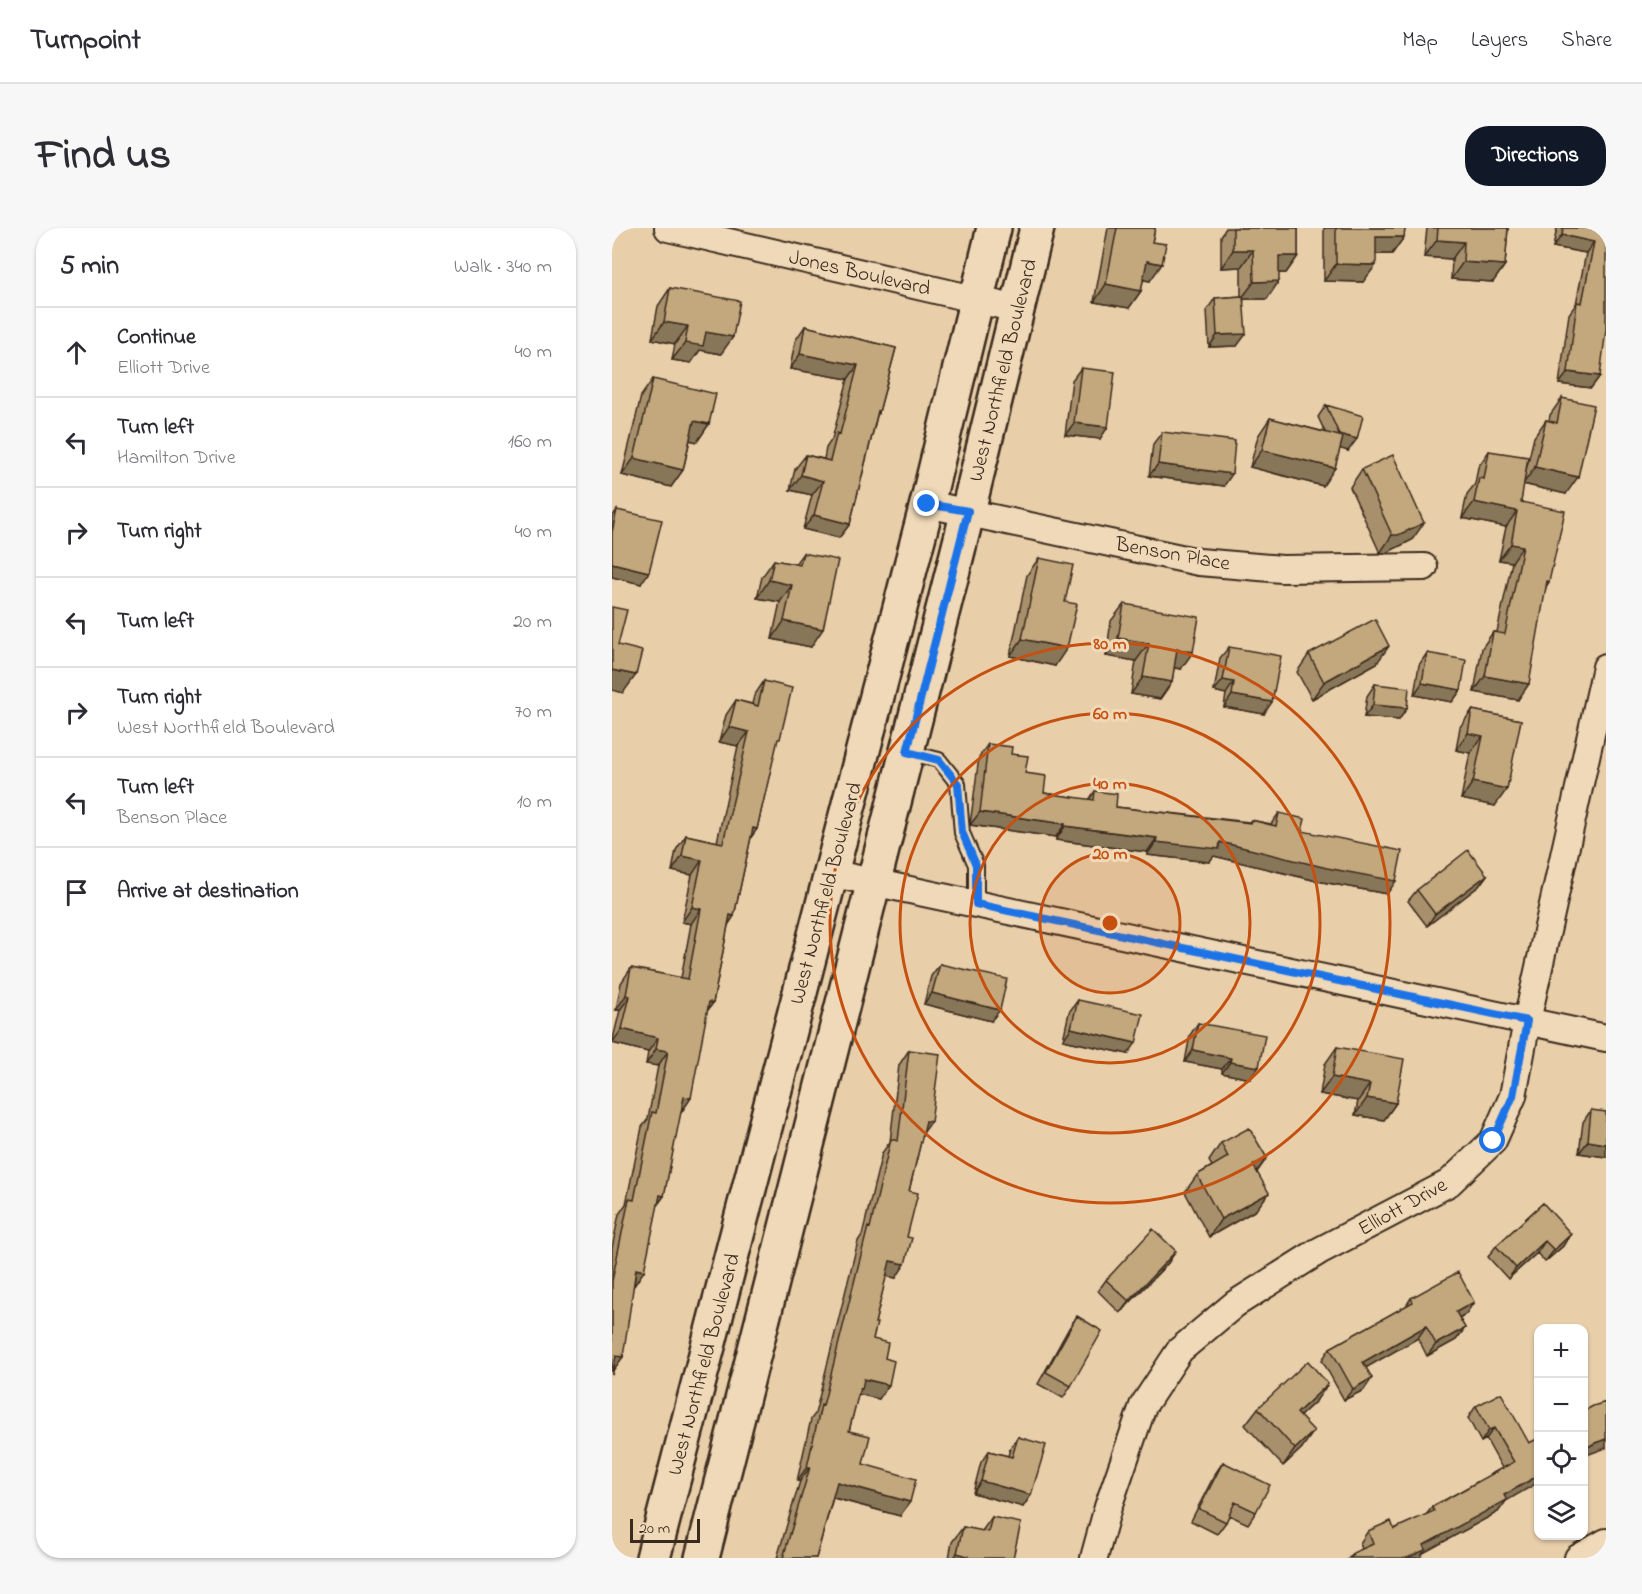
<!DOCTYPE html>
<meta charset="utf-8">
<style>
body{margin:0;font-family:"Indie Flower",sans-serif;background:#f7f7f7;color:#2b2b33}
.controls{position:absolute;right:18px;bottom:18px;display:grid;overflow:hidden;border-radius:12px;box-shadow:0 2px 4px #0004}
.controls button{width:54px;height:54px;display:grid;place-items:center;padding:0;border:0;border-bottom:2px solid #e1e1e2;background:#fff;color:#2b2b33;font:30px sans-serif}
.scale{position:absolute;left:18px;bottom:15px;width:70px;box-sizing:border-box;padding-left:6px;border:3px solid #3b2a1e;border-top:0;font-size:16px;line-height:21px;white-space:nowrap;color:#3b2a1e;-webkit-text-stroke:4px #efd9b8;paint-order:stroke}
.stop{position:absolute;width:18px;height:18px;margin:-14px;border:4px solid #1a73e8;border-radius:50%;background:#fff}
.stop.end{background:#1a73e8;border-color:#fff;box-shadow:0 2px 6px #0008}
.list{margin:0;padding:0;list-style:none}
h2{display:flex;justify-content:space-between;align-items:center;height:78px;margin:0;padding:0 24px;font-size:26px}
h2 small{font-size:20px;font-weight:400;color:#7c7c81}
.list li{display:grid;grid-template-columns:39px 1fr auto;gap:18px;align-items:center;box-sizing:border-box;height:90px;padding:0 24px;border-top:2px solid #e1e1e2}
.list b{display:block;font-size:22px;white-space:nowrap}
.list p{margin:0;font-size:20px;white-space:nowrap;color:#7c7c81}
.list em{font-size:20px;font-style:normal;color:#7c7c81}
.icon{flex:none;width:33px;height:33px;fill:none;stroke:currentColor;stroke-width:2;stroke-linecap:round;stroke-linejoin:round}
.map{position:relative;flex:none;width:994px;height:1330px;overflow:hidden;border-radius:24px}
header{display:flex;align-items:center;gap:36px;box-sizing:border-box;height:84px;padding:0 30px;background:#fff;border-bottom:2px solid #e1e1e2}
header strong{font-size:28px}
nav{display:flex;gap:33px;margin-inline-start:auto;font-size:21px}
.intro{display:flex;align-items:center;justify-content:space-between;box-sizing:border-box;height:144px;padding:0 36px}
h1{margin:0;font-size:42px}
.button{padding:15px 27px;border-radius:24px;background:#111827;color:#fff;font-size:21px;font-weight:700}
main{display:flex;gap:36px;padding:0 36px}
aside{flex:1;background:#fff;border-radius:24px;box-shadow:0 2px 4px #0004}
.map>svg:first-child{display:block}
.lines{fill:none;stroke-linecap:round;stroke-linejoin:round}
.service-casing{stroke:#3b2a1e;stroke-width:18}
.minor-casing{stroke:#3b2a1e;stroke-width:30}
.secondary-casing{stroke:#3b2a1e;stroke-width:38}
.service{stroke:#efd9b8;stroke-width:14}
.minor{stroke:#efd9b8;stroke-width:26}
.secondary{stroke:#efd9b8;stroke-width:33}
.wall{fill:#a8906c;stroke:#3b2a1e;stroke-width:1.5}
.shaded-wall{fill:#887658;stroke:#3b2a1e;stroke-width:1.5}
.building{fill:#c3a87d;stroke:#3b2a1e;stroke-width:1.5}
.route{stroke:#1a73e8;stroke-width:8}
.ring{fill:none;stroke:#c55010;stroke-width:3}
.labels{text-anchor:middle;stroke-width:6;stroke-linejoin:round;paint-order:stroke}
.street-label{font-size:21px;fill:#3b2a1e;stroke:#efd9b8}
.centre{fill:#c55010;stroke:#efd9b8;stroke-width:3}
.ring-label{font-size:18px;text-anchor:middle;font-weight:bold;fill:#c55010;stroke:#efd9b8;stroke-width:6;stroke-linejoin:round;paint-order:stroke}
</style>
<header>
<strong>Turnpoint</strong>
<nav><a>Map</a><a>Layers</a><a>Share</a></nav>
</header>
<div class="intro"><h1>Find us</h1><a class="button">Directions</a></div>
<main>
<aside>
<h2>5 min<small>Walk · 340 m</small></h2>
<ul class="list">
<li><svg class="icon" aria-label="ahead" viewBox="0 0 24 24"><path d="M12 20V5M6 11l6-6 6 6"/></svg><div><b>Continue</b><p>Elliott Drive</p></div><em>40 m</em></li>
<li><svg class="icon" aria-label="left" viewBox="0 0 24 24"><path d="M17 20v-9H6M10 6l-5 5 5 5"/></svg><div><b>Turn left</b><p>Hamilton Drive</p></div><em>160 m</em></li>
<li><svg class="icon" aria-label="right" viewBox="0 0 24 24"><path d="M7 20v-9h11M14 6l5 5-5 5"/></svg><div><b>Turn right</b></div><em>40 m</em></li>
<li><svg class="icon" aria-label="left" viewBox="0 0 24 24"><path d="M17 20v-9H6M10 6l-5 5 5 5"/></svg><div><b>Turn left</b></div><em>20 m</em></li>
<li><svg class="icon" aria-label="right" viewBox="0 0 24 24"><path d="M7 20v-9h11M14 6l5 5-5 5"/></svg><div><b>Turn right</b><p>West Northfield Boulevard</p></div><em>70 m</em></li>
<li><svg class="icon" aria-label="left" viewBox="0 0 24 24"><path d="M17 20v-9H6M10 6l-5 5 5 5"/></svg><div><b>Turn left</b><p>Benson Place</p></div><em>10 m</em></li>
<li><svg class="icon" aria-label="arrive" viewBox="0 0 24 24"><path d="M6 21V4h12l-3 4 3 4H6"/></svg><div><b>Arrive at destination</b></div></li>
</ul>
</aside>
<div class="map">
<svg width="994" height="1330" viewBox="0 0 994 1330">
<rect width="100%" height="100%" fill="#e8cfaa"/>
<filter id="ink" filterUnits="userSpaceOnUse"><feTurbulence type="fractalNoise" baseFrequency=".0167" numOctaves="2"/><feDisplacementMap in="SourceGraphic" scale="12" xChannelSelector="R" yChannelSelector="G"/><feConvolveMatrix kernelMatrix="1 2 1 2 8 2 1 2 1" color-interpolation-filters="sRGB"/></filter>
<g filter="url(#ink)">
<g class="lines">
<defs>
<path id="service" d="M295,524L327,532L346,556L350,605L364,637V676"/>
<path id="minor" d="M56,0L405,81
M315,276L587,334L670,341L812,339
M218,645L994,810
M482,1330L496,1279L531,1178L568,1122L623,1076L707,1023L837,955L881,913L901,868L915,793L994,439
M966,1330L994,1314"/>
<path id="secondary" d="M41,1330L315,276L382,0
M90,1330L356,283L425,0"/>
</defs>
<use href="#service" class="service-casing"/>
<use href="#minor" class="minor-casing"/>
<use href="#secondary" class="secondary-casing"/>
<use href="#service" class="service"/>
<use href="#minor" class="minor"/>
<use href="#secondary" class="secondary"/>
</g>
<path class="wall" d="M496,0H543L540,14L538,53L531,52L529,63L517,80L482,74Z
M614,0H686V28L674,45H667L655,71H632L625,118L597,119L595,82L603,70L629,68V39L609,40V8Z
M712,0H793L792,9L780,26H764L751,54L712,53Z
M815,0H896L893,37L881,54L839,51L840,31L812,29Z
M945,0H994L988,148L979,160L947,156L957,86L964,76L974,25L941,19Z
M58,60L109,126L88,122L79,135L60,132L63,116L40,111L46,78Z
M193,98L284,120L267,184L265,188L238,296L227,310L191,301L200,267L178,262L183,241L194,227L212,231L214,220L220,211L236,151L178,141L183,113Z
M469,140L488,211L453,207L460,152Z
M41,151L97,196L85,214L78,212L71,242L59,259L10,247L29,168Z
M950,170L954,266L911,256L909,274L937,354L934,359L906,472L862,464L870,420L881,404H885L900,334L887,332L894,299L850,290L855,266L863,256L866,239L877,223L912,251L922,209L934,192L937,193L938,187Z
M714,177L736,223L728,220L711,258L638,239L646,208L658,190L713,204L706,189Z
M550,204L612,258L537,248L541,216Z
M750,241L800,312L774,325H768L738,259Z
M5,282L29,356L0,349V289Z
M191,325L199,419L160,411L168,374L145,370L150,349L162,332L183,336Z
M427,330L453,374L443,438L398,428L415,347Z
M512,376L569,441L562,440L560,454L548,471L519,466L524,433L494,428L499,393Z
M617,419L652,486L612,479L614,466L602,463L608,430Z
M815,425L849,462L840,474L802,467L807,437Z
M697,426L765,435L700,471L685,444Z
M152,453L164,517L145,601L139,609L122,688L116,697L101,775L95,783L68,885L52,968L46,976L21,1058L0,1147V1020L7,986L14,976L30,899L36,891L46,838L34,836L36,824L0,815L8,782H4L9,755L19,740L69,750L79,696L70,694L80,647L60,643L64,622L74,607L105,614L126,518L107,514L114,487L124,472L140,476L142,468Z
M763,456L795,480L787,492L752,489L755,468Z
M860,482L909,492L883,578L849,571L858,525L844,522L848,499Z
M376,516L399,526L413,545L432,565L477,572L483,563L504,579L637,594L639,592L659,596L667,585L775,666L705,653L602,628L597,634L535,627V624L444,612V609L358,597L367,529Z
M875,647L867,658L815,698L796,673L805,662Z
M328,736L379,793L312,776L319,748Z
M466,772L516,826L451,812L457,784Z
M586,795L638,851L610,845V841L573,834L578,807Z
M725,819L784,875L772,892L743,887L746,873L708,866L713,836Z
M297,822L311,905L297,963L284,1050L274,1048L263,1095L261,1111L273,1130L267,1171L246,1166L237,1203L251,1236L288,1288L221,1270L204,1330H165L188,1253H185L199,1191L203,1186L246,1013L250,1007L270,925L278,914L287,837Z
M979,882L994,929L967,925L971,894Z
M609,915L655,930L645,944L644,982L597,1009L573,964L585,947L600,938L597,933Z
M931,975L951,1018L933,1034L925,1025L896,1051L876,1029L884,1018Z
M556,1035L508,1085L486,1063L494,1052Z
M799,1070L854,1086L847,1090L853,1100L844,1112L815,1128L806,1110L754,1139L752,1162L732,1172L710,1132L718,1120L794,1078Z
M465,1088L459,1158L451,1170L426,1156L457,1100Z
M704,1173L688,1188L690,1220L671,1238L633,1197L646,1180Z
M864,1178L917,1215L894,1273L886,1284L811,1325L738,1329L741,1325L750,1321L748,1315L756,1303L782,1301L814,1287L820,1279L890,1240L874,1211L869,1214L856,1190Z
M406,1209L419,1267L411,1279L361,1265L369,1234L377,1223L396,1228L398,1220Z
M611,1234L644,1284L636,1296L617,1287L614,1294L605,1306L579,1293L603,1246Z
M380,1289L401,1330H337L340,1314L351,1299L370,1303Z"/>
<path class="shaded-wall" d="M950,7L982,14L974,25L941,19Z
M764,9H792L780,26H752Z
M825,12L852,14L840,31L812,29Z
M621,22H641L629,39L609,40Z
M667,28H686L674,45H655Z
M535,33L550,36L538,53L523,50Z
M851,34L893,37L881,54L839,51Z
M724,36L764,37L751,54L712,53Z
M667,53L655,71H629L642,54Z
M494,56L529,63L517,80L482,74Z
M52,94L76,98L63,116L40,111Z
M94,104L121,109L109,126L88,122L79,135L60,132L73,115Z
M634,106L625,118L597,119L605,107Z
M188,126L246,137L236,151L178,141Z
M956,144L988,148L979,160L947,156Z
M82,193L97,196L85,214L70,210Z
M462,195L496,199L488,211L453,207Z
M727,206L745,211L736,223L719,218Z
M650,222L723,240L711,258L638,239Z
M22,230L71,242L59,259L10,247Z
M546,236L620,246L612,258L537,248Z
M923,239L966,249L954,266L911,256Z
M189,247L211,253L200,267L178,262Z
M862,274L905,283L894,299L850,290Z
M202,287L238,296L227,310L191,301Z
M812,295L800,312L774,325H768L780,307Z
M899,316L911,318L900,334L887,332Z
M0,335L37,344L29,356L0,349Z
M157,352L180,357L168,374L145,370Z
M172,393L211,401L199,419L160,411Z
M506,410L537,415L524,433L494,428Z
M410,411L455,420L443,438L398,428Z
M777,418L765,435L700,471L712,454Z
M565,421L581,424L569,441L553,438Z
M0,442L24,447L11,465L0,462Z
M873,448L917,456L906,472L862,464Z
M531,449L560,454L548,471L519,466Z
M611,452L622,454L614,466L602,463Z
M810,455L849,462L840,474L802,467Z
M620,467L660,474L652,486L612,479Z
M761,477L795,480L787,492L752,489Z
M117,499L137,504L126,518L107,514Z
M856,505L871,508L858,525L844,522Z
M861,554L895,561L883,578L849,571Z
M368,584L453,596L444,609L358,597Z
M453,598L545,610L535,624L444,612Z
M141,600L145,601L135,615Z
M544,614H608L784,653L775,666L705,653L602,628L597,634L535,627Z
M70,628L90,632L80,647L60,643Z
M875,647L867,658L815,698L823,686Z
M80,679L89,681L79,696L70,694Z
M118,687L122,688L112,703Z
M320,765L388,782L379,793L312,776Z
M14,767L18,768L8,782H4Z
M97,774L101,775L91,789Z
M459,800L524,815L516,826L451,812Z
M10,801L46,810L36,824L0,815Z
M44,821L56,823L46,838L34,836Z
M581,822L619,830L610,841L573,834Z
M618,834L647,839L638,851L610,845Z
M720,849L758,856L746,873L708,866Z
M72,869L79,870L69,885Z
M755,870L784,875L772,892L743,887Z
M314,893L319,894L309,908Z
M976,913L994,916V929L967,925Z
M655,930L642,947L641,937Z
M657,965L644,982L597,1009L609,991Z
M48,967L52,968L41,983Z
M959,1006L951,1018L933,1034L942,1022Z
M933,1013L925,1025L896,1051L904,1040Z
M564,1023L556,1035L508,1085L517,1073Z
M278,1033L293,1036L284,1050L268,1047Z
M24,1041L32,1043L22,1058Z
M862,1074L854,1086L835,1096L844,1084Z
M814,1098L806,1110L743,1146L751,1134Z
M853,1100L844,1112L815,1128L824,1116Z
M4,1128L11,1129L0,1144Z
M760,1150L752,1162L732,1172L741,1161Z
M252,1151L277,1157L267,1171L246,1166L240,1175Z
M716,1156L704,1173L673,1202L685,1185Z
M882,1200L874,1211L869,1214L877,1202Z
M702,1203L690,1220L671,1238L683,1221Z
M994,1211V1220L972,1228V1221L983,1215Z
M195,1239H198L188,1253H185Z
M927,1247V1254L894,1273L886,1284L811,1325L808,1330H795L812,1317L892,1267Z
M369,1253L419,1267L411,1279L361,1265Z
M225,1254L298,1274L288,1288L215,1268Z
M345,1325L356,1328L355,1330H342Z"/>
<path class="building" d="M505,0H543L540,14L554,16L550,36L535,33L529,63L494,56Z
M621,0H686V28H667V53L642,54L641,22H621Z
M724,0H793L792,9H764V37L724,36Z
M826,0H896L893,37L851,34L852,14L825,12Z
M951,0H994V101L988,148L956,144L965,74L970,75L982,14L950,7Z
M58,60L128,73L121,109L94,104L91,118L73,115L76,98L52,94Z
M631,68L634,106L605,107L603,70Z
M193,98L284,120L267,184L266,183L238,296L202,287L211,253L189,247L194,227L218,233L225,205L228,206L246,137L188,126Z
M469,140L503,144L496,199L462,195Z
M41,151L104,166L97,196L82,193L71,242L22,230Z
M950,170L982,177L966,249L923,239L934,192L945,195Z
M714,177L751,188L745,211L727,206Z
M658,190L731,209L723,240L650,222Z
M550,204L623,213L620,246L546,236Z
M877,223L916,229L909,274L953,283L937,354L935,353L917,456L873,448L881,404L893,406L911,318L899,316L905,283L862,274L867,250L872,251Z
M781,227L812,295L786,307H780L750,241Z
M5,282L50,292L37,344L0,335V304Z
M191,325L226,332L211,401L172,393L180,357L157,352L162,332L188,337Z
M427,330L461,337L453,374L465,376L455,420L410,411Z
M512,376L587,389L581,424L565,421L560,454L531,449L537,415L506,410Z
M0,379L15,382L6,417L30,423L24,447L0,442Z
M763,391L777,418L712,454L697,426Z
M617,419L669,428L660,474L620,467L622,454L611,452Z
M815,425L854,432L849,462L810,455Z
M152,453L180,460L168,511H166L145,601L141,600L122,688L118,687L101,775L97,774L79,870L72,869L52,968L48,967L32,1043L24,1041L11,1129L4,1128L0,1147V1053L17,971L22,972L40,884L44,885L56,823L44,821L46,810L10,801L18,768L14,767L19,740L76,751L89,681L80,679L90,632L70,628L74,607L111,615L137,504L117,499L124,472L146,478Z
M763,456L797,460L795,480L761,477Z
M860,482L909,492L895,561L861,554L871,508L856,505Z
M376,516L400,519L399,526L416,528L413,545L434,548L432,565L482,572L483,563L505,566L504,579L638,595L639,592L664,598L667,585L693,591L690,603L790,623L784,653L715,640L608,614L607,621L544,614L545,610L453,598V596L368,584Z
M856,622L875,647L823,686L805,662Z
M328,736L395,751L388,782L320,765Z
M466,772L531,786L524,815L459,800Z
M586,795L653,807L647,839L618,834L619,830L581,822Z
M725,819L792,831L784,875L755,870L758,856L720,849Z
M297,822L328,826L319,894L314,893L297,963L306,965L295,1009L300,1010L293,1036L278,1033L263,1095H265L261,1111L276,1115L273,1130L282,1133L277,1157L252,1151L250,1161L248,1160L237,1203L258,1208L251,1236L304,1251L298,1274L225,1254L204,1330H171L198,1239H195L209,1177L211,1178L256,999L258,1000L279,911L286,913Z
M979,882L994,884V916L976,913Z
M637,900L655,930L641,937L657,965L609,991L585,947L616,929L609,915Z
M931,975L959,1006L942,1022L933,1013L904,1040L884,1018Z
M541,1001L564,1023L517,1073L494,1052Z
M846,1044L862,1074L844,1084L853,1100L824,1116L814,1098L751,1134L760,1150L741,1161L718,1120L801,1074L799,1070Z
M465,1088L490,1103L459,1158L434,1144Z
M696,1133L716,1156L685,1185L702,1203L683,1221L646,1180Z
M889,1165L917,1215L927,1210V1247L892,1267L895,1272L812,1317L813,1322L795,1330H737L742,1327L741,1325L761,1316L756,1303L779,1293L782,1301L822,1283L820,1279L902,1234L882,1200L877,1202L864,1178Z
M994,1174V1211L983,1215L972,1221V1183L981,1178Z
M406,1209L434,1217L419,1267L369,1253L377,1223L400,1229Z
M611,1234L658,1257L644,1284L623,1274L614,1294L587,1281Z
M380,1289L409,1295L401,1330H356V1328L345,1325L351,1299L376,1304Z"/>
</g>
<g class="lines" filter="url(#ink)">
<path class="route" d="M315,276L356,283L295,524L327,532L346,556L350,604L364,637V676L915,793L901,868L881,913"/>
</g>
<circle cx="498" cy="695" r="70" fill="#c55010" fill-opacity=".12"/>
<g class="ring">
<circle cx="498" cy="695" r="70"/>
<circle cx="498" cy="695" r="140"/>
<circle cx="498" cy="695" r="210"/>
<circle cx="498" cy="695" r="280"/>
</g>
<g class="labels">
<g class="street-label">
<text transform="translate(248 44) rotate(13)" y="7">Jones Boulevard</text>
<text transform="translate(390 142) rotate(-76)" y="7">West Northfield Boulevard</text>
<text transform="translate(561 325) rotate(10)" y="7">Benson Place</text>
<text transform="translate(213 665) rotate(-75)" y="7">West Northfield Boulevard</text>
<text transform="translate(790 978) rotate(-29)" y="7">Elliott Drive</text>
<text transform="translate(91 1136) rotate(-75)" y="7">West Northfield Boulevard</text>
</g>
</g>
<circle cx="498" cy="695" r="9" class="centre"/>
<g class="ring-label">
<text x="498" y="421">80 m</text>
<text x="498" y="491">60 m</text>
<text x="498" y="561">40 m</text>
<text x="498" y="631">20 m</text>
</g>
</svg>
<div class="controls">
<button>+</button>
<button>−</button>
<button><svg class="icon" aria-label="locate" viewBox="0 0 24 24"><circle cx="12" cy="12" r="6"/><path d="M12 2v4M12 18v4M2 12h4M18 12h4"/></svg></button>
<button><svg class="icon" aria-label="layers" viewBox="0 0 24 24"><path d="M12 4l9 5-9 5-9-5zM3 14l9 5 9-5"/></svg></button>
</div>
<div class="scale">20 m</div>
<div class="stop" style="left:881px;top:913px"></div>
<div class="stop end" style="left:315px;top:276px"></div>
</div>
</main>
